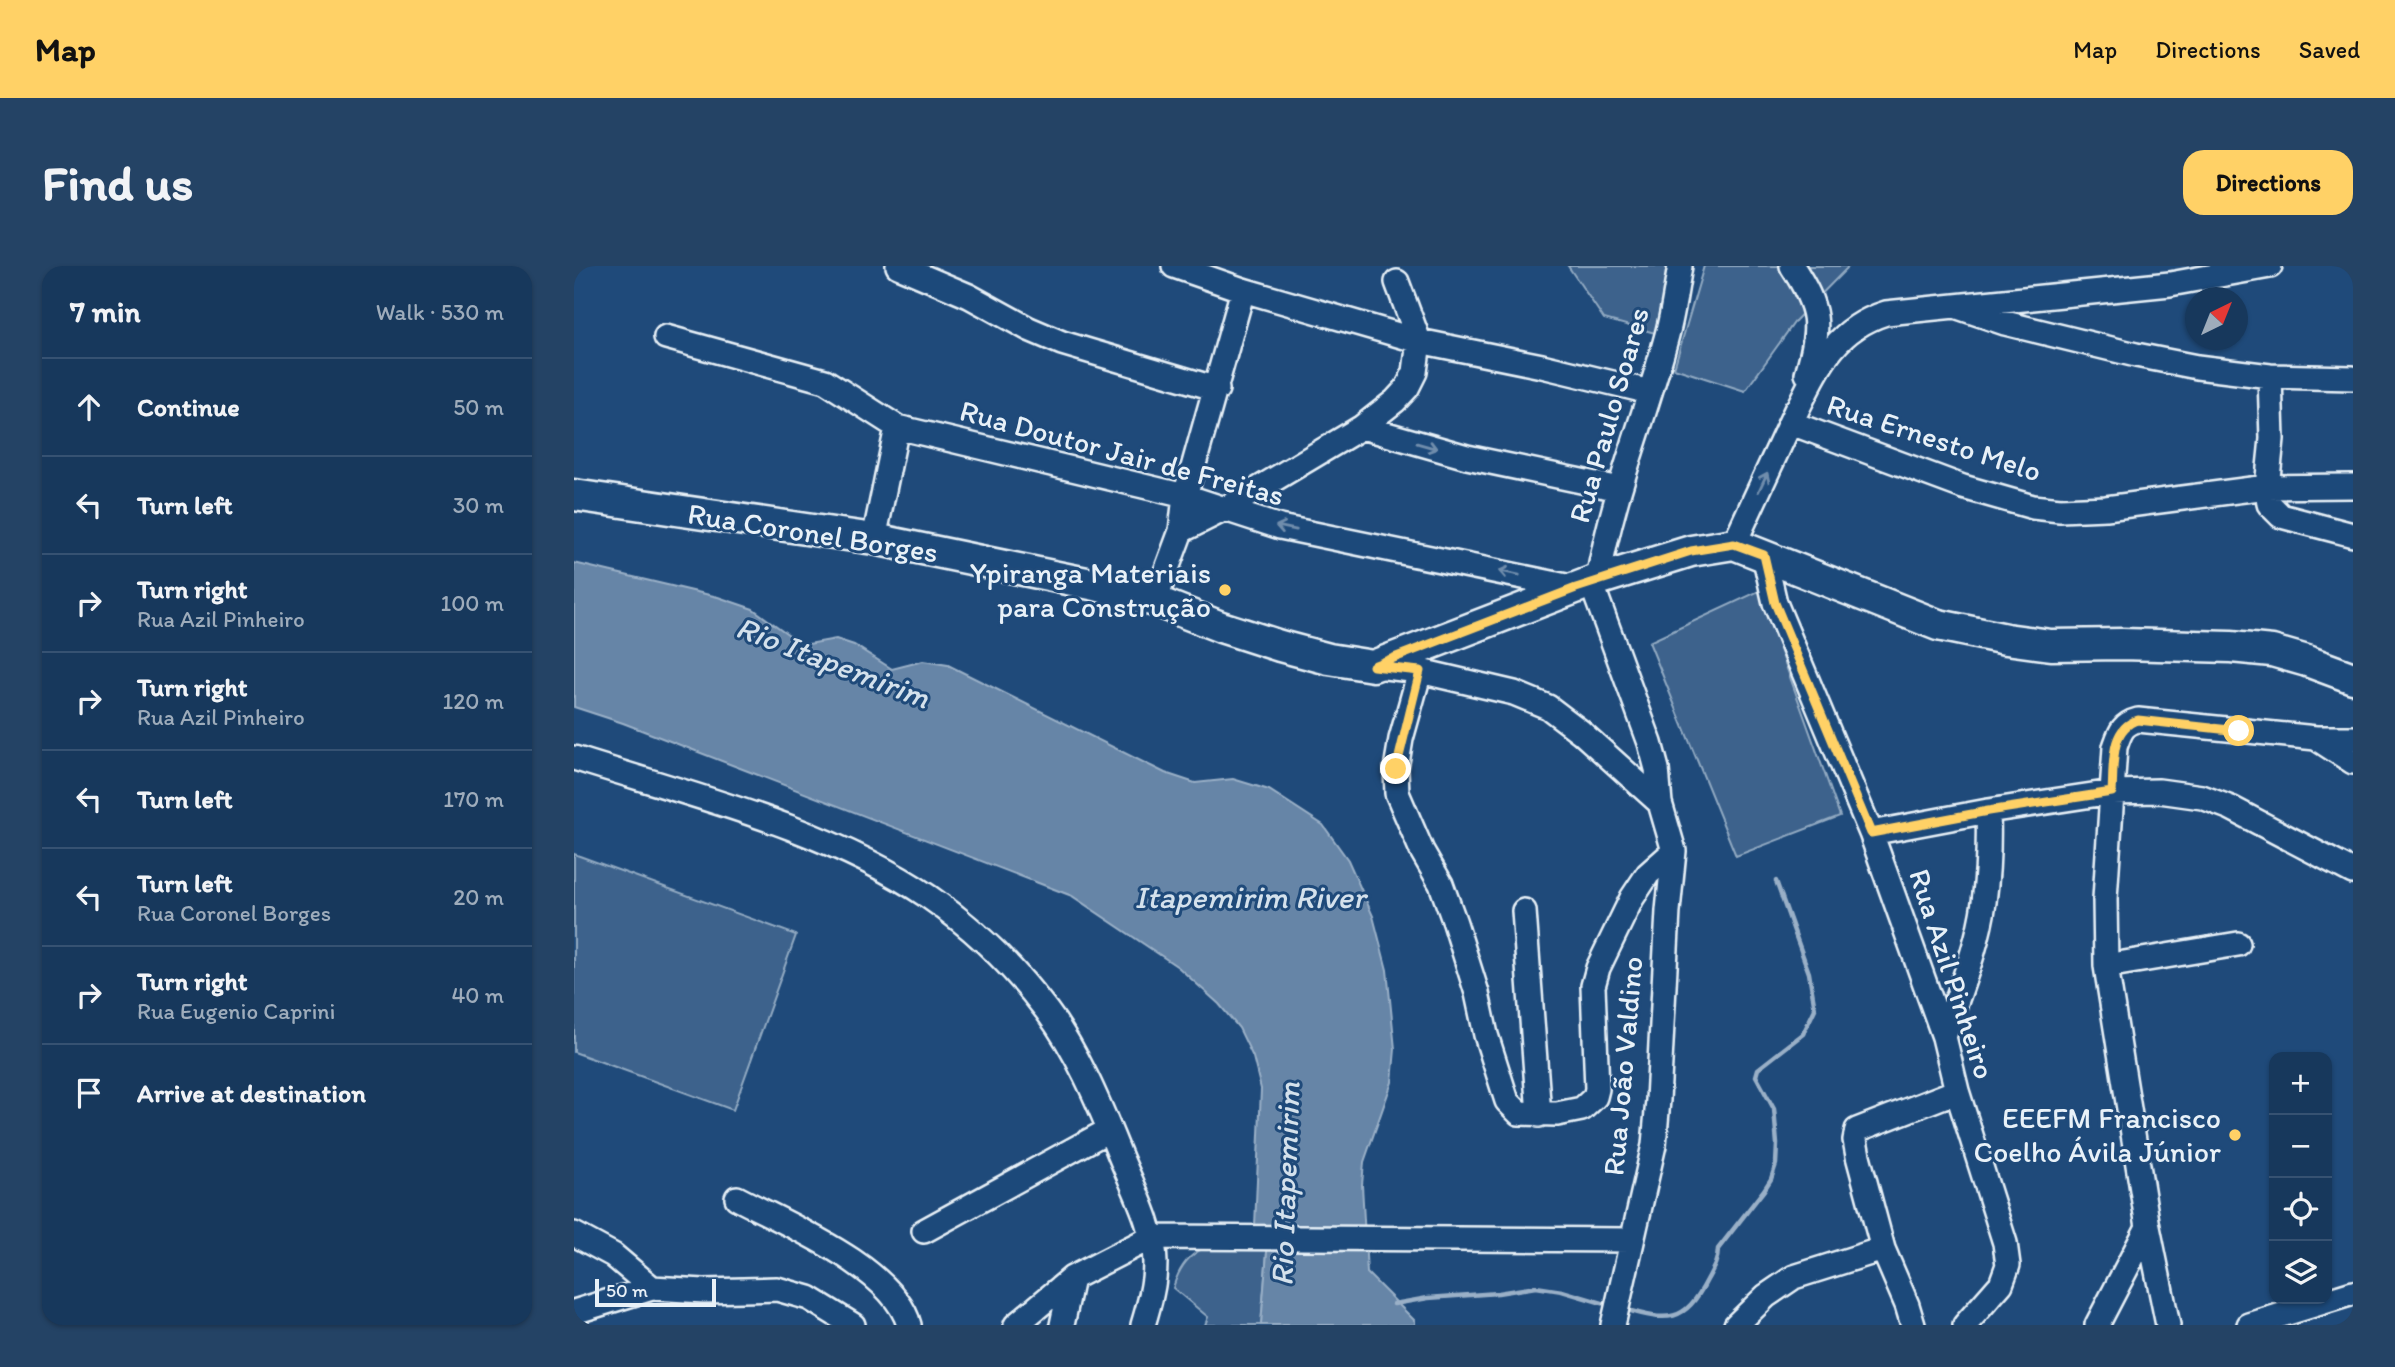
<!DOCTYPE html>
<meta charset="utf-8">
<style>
body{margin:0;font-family:Itim,sans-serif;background:#244365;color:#f1f3f6}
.controls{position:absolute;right:21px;bottom:21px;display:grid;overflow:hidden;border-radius:14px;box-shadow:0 2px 5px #0004}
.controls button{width:63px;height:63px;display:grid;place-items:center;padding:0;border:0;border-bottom:2px solid #365272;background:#17385c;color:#f1f3f6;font:35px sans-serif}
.compass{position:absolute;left:1611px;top:21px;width:63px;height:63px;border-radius:50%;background:#17385c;box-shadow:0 2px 5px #0004;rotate:43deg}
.scale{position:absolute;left:21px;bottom:18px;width:121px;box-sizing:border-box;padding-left:7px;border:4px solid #e8f1f8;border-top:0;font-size:19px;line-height:24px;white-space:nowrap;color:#e8f1f8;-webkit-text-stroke:5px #1f4a7a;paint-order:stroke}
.stop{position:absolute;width:21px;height:21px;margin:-16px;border:5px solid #ffd166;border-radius:50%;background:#fff}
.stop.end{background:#ffd166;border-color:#fff;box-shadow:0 2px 7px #0008}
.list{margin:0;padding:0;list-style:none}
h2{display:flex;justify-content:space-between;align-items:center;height:91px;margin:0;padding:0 28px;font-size:30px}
h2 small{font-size:23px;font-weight:400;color:#9eacbb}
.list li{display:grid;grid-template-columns:46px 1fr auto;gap:21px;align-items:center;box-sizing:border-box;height:98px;padding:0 28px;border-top:2px solid #365272}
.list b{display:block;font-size:26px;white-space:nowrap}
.list p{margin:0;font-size:23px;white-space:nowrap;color:#9eacbb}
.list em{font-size:23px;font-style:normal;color:#9eacbb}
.icon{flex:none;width:38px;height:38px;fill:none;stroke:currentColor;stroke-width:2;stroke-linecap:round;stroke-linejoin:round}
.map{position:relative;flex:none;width:1779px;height:1059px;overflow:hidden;border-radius:21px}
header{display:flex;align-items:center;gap:42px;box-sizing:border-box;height:98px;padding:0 35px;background:#ffd166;color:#111}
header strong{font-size:33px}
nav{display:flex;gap:38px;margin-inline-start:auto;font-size:24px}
.intro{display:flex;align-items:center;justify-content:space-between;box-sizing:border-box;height:168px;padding:0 42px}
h1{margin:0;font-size:49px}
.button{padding:18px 32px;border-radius:21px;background:#ffd166;color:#111;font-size:24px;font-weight:700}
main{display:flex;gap:42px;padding:0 42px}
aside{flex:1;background:#17385c;border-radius:21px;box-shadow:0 2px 5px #0004}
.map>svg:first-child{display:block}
.green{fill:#3c628c;stroke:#92aac2;stroke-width:2}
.water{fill:#6685a7;stroke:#9ab0c7;stroke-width:2}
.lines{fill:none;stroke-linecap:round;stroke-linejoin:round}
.stream{stroke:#9ab0c7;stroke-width:4.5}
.minor-casing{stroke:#e8f1f8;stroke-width:28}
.major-casing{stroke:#e8f1f8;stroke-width:35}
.minor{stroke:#1f4a7a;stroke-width:23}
.major{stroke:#1f4a7a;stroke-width:30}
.oneway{stroke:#6f8dac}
.route{stroke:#ffd166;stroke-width:9}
.poi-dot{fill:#ffd166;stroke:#1f4a7a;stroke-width:2.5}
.labels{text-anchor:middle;stroke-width:6;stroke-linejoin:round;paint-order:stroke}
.street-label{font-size:30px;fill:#e8f1f8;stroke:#1f4a7a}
.poi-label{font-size:30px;fill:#e8f1f8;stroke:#1f4a7a;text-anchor:end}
.water-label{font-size:32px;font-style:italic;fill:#d4e1ec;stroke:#1f4a7a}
</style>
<header>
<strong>Map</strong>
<nav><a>Map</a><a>Directions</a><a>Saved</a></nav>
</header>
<div class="intro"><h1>Find us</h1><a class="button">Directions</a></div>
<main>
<aside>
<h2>7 min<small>Walk · 530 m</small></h2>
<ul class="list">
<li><svg class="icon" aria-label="ahead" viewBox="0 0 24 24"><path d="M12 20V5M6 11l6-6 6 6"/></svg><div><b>Continue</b></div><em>50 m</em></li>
<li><svg class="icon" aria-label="left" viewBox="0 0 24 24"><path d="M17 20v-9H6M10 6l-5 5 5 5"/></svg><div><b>Turn left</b></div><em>30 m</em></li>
<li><svg class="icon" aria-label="right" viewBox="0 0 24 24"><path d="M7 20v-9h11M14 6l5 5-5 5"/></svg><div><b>Turn right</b><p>Rua Azil Pinheiro</p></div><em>100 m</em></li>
<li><svg class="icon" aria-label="right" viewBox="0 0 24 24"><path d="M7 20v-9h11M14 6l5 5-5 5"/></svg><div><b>Turn right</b><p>Rua Azil Pinheiro</p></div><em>120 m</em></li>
<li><svg class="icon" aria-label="left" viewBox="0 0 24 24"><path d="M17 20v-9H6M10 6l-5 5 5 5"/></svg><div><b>Turn left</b></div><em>170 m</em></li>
<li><svg class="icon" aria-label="left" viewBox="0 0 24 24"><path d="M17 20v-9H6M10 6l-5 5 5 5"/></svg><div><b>Turn left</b><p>Rua Coronel Borges</p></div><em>20 m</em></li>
<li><svg class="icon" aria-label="right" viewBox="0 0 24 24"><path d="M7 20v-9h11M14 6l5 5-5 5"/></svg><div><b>Turn right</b><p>Rua Eugenio Caprini</p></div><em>40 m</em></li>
<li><svg class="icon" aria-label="arrive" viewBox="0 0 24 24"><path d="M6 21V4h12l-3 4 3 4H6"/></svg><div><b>Arrive at destination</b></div></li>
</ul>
</aside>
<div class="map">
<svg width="1779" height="1059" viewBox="0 0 1779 1059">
<rect width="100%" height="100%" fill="#1f4a7a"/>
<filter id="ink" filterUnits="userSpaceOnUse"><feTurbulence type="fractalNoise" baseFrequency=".0143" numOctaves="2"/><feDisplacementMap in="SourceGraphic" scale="14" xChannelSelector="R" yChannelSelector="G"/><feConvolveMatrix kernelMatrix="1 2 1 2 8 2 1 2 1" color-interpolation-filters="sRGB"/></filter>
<g filter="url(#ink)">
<path class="green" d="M994,0H1100L1081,67L1030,53Z
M1130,0H1275L1222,54L1171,125L1100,102Z
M1185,325L1266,550L1162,590L1075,376Z
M0,588L222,669L159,844L0,786Z
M694,974L687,1059H631L634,1051L599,1022C614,970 650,979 694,974Z"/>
<path class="water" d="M0,297L144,331L179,343L229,379L262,373L280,379L318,403L349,395L374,399L591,507L621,517L659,513L695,524L749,559L774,594L799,650L813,704L821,783L818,816L790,896L788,919L793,1007L841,1055V1059H687L694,974L681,960L687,823L679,791L665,762L645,738L604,701L498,630L49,457L0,441Z"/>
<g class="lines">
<path class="stream" d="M820,1038L854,1032L924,1027L962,1021L988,1025L1035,1039
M1050,1043C1094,1056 1111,1057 1133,1014C1139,1003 1144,995 1144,983L1190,924L1197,913L1202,898L1203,878L1200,843L1182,810L1184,803L1229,768L1241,743L1235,707L1202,615"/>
<defs>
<path id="minor" d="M324,0L395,30L455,63L488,77L643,123
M600,0L669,24L845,75L968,100L1076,126
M1218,0C1246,43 1247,59 1233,108
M1384,41L1431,57L1562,89L1623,101L1696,110L1779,112
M92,71L251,115L323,161L611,230L706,261L1002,322
M1696,110L1698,173L1693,221L1695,238L1707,250L1779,269
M1223,144C1245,100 1261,63 1312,47L1596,18L1696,0
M1217,157L1389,221L1459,241L1486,244L1532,242L1693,221L1779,220
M788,161L893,191L1045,223
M607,265L649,244L788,161L821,135L833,122L841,106L845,75L823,16
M300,273L323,161
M1160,278L1222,144
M1190,289L1201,337L1297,567L1370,771L1383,825L1431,977L1434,999L1427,1018L1391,1059
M1024,314C1038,230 1071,152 1093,69C1099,47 1102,23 1106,0
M1017,316L1076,477L1083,503L1086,537
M581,335L607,265L611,230L669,24
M802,400L846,405L940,427L974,441L1007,466L1086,537L1100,585L1094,645L1084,834L1080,879L1039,1059
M846,405L827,473L822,503L823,527L848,585L867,618L881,657L903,727L912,769L933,835L945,847L983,848L1008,843L1021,831L1023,823L1019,720L1024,702L1058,632L1074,608L1100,585
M1742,472H1779
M0,492C116,529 254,562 355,631C400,662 440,701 473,745C503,785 524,835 543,882C556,916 581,960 581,997C581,1018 575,1039 569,1059
M1297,567L1414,545L1538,526L1585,525L1628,531L1657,542L1779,606
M950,645L965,849
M1532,700L1664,678
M1370,771C1384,728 1404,682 1410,636C1414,606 1415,575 1414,545
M163,932C212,958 320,1002 335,1059
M350,965L535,864
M0,968L39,989L78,1022
M0,1046L78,1022L130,1025L203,1023L235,1032L279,1059
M442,1059L498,1012L578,971L1057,974
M488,1059L498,1012
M1162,1059L1192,1030L1220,1011L1309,983
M1339,1059L1333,1039L1309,983L1284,890L1281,874L1283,864L1383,825
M1523,1059L1574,961
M1594,1059L1574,961L1532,700L1531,633L1541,481C1546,467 1548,458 1564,454L1742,472L1779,496
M1675,1059L1779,1027"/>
<path id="major" d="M0,229L300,273L522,319L581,335L647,361L706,380L755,393L799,400L1017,316L1117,285L1160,278L1364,359L1432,373L1477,379L1548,378L1657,381L1698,385L1733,395L1779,412"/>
</defs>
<use href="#minor" class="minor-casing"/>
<use href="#major" class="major-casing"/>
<use href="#minor" class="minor"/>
<use href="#major" class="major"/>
</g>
<defs><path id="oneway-shaft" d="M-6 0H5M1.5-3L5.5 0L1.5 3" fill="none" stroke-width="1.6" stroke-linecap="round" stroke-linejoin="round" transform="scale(1.75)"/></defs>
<g class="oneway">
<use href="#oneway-shaft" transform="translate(853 180) rotate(16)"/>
<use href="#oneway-shaft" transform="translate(1189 216) rotate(-65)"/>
<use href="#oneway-shaft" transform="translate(712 262) rotate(-168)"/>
<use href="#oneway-shaft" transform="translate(935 307) rotate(-168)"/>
</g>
</g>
<g class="lines" filter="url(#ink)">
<path class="route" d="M822,503L846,405L799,400L1002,322L1117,285L1160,278L1190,289L1201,337L1297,567L1414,545L1538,526C1540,501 1535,462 1564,454L1665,465"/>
</g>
<g class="poi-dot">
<circle cx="651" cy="324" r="7"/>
<circle cx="1661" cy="869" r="7"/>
</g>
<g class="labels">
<g class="street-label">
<text transform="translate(1035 149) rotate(-74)" y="10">Rua Paulo Soares</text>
<text transform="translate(1360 172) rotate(18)" y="10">Rua Ernesto Melo</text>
<text transform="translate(548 187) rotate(15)" y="10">Rua Doutor Jair de Freitas</text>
<text transform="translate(239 267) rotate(9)" y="10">Rua Coronel Borges</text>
<text transform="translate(1378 708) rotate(72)" y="10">Rua Azil Pinheiro</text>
<text transform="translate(1049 800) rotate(-85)" y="10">Rua João Valdino</text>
</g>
<g class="poi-label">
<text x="637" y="317">Ypiranga Materiais<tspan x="637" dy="34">para Construção</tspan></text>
<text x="1647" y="862">EEEFM Francisco<tspan x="1647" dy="34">Coelho Ávila Júnior</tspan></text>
</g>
<g class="water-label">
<text transform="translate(259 396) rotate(21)" y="11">Rio Itapemirim</text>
<text x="676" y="642">Itapemirim River</text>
<text transform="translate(711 918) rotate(-88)" y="11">Rio Itapemirim</text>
</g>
</g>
</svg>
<div class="controls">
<button>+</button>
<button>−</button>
<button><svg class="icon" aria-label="locate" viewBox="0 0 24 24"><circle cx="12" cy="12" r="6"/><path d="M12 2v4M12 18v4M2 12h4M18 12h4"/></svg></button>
<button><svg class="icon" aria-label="layers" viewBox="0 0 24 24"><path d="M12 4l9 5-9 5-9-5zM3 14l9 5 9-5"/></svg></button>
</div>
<svg class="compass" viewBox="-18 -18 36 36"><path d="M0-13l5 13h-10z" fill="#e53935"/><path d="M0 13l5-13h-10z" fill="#9eacbb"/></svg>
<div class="scale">50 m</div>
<div class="stop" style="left:1665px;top:465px"></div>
<div class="stop end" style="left:822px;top:503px"></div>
</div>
</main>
